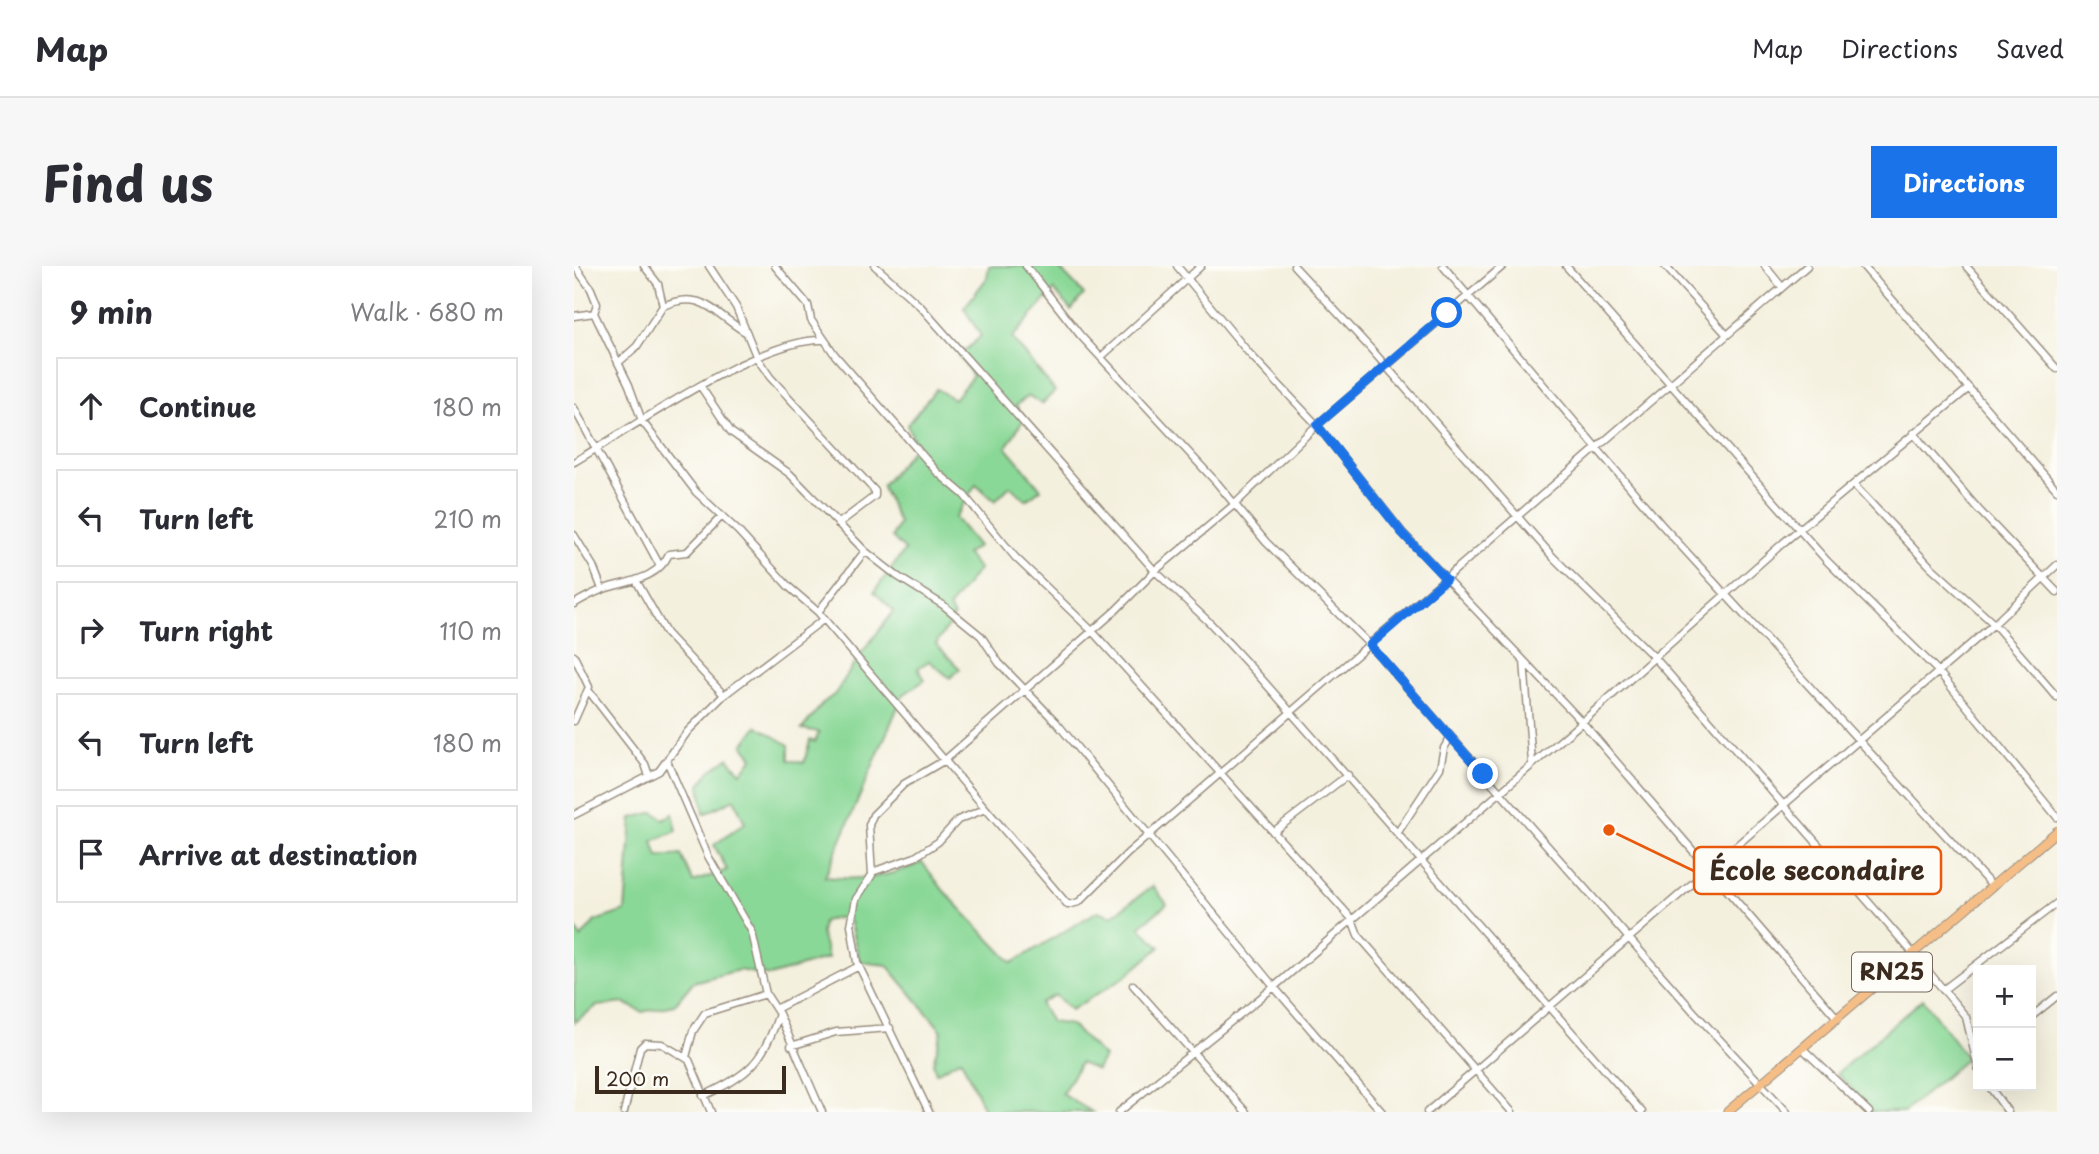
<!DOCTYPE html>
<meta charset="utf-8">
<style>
body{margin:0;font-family:"Playpen Sans",sans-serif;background:#f7f7f7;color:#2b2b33}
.controls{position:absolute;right:21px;bottom:21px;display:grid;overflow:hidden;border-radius:0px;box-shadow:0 7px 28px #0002}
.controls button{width:63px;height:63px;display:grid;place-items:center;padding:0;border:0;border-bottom:2px solid #e1e1e2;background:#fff;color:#2b2b33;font:35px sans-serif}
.scale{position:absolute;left:21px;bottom:18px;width:191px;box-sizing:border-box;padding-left:7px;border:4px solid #3b2a1e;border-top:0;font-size:19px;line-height:24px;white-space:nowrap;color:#3b2a1e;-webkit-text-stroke:5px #fdfcf7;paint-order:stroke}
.stop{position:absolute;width:21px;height:21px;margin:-16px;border:5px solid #1a73e8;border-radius:50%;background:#fff}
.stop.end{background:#1a73e8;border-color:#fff;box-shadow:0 2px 7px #0008}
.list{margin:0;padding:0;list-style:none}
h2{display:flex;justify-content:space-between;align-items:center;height:91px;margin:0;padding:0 28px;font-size:30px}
h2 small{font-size:23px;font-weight:400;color:#7c7c81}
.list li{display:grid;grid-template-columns:46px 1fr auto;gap:21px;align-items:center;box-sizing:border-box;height:98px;margin:0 14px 14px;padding:0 14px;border:2px solid #e1e1e2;border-radius:0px}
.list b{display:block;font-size:26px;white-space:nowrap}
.list em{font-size:23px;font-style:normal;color:#7c7c81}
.icon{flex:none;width:38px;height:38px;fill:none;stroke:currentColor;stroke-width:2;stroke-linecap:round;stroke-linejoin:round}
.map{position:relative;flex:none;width:1483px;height:846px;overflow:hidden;border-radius:0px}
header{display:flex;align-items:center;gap:42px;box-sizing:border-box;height:98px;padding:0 35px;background:#fff;border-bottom:2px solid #e1e1e2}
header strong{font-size:33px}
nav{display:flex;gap:38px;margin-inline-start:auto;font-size:24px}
.intro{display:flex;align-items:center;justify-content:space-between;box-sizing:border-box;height:168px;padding:0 42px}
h1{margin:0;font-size:49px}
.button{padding:18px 32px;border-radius:0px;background:#1a73e8;color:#fff;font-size:24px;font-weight:700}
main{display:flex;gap:42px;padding:0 42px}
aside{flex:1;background:#fff;border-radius:0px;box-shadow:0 7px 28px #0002}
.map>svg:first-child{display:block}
.green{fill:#8ad897;stroke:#62815a;stroke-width:2}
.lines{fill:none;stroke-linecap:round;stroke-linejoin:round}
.minor-casing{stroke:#988d7e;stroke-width:9}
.major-casing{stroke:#988d7e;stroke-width:10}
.minor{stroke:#fff;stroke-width:6}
.major{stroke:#f6be87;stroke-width:8}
.route{stroke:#1a73e8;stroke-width:9}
.labels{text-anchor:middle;stroke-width:5;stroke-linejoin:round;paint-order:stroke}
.shield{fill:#fdfcf7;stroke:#75695f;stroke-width:2}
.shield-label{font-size:23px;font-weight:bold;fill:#3b2a1e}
.leader{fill:none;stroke:#e8590c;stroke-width:2.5}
.callout-dot{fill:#e8590c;stroke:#fdfcf7;stroke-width:2.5}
.callout{fill:#fdfcf7;stroke:#e8590c;stroke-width:2.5}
.callout-label{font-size:26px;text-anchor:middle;font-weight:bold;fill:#3b2a1e}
</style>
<header>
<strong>Map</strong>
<nav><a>Map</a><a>Directions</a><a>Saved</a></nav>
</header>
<div class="intro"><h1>Find us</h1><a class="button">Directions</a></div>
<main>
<aside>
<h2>9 min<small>Walk · 680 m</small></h2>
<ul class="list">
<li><svg class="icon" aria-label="ahead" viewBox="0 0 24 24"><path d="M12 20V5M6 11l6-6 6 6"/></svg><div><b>Continue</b></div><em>180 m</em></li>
<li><svg class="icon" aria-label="left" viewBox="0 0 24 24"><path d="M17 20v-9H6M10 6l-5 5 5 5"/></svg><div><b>Turn left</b></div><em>210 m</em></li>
<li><svg class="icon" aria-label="right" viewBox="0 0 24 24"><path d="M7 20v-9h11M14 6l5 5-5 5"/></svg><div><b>Turn right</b></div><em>110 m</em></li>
<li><svg class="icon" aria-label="left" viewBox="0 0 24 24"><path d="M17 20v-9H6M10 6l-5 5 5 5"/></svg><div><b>Turn left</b></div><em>180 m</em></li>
<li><svg class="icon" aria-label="arrive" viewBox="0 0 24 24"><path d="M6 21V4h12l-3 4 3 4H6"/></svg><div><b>Arrive at destination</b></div></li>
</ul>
</aside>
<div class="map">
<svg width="1483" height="846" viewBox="0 0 1483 846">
<rect width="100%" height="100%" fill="#fdfcf7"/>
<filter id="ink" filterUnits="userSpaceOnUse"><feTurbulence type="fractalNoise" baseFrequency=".0143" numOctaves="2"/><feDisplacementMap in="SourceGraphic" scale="14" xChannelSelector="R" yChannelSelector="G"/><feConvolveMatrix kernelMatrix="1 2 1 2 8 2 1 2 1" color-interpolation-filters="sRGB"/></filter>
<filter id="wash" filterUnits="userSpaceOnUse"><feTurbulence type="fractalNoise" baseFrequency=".00686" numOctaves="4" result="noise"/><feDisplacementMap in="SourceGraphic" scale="28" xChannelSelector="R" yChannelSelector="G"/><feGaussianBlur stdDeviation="1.57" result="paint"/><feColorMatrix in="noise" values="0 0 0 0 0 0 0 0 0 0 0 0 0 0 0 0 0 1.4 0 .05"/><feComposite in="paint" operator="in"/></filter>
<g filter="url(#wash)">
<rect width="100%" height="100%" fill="#f4f0de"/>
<path class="green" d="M415,0H483L510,28L497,44L480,24L438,72L481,125L468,138L455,130L442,139L450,153L432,181L467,223L452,234L436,220L421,235L402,218L381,252L404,280L392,288L405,303L375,341L380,351L362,378L386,403L376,412L355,395L344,402L351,414L329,429L251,611C285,615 318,611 348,596L370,625L438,697L524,645L538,650L579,620L593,638L565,661L586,681L552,710L497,744L481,729L466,737L477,756L497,759L530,791L523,804L506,797L488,828L518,846H411L387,793L362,807L359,797L368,765L313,699L286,696L274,650L249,655L247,667L254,692L196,710L165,704L119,716L100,739L68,746L51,737L23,740L0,756V659L7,672L21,655L51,645L58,552L80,546L89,553L99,548L103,565L79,575L84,591L107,589L119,616L153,604L140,579L171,557L160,533L130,548L126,519L136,505L154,492L167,507L179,491L169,479L183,460L215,479V494L230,497L236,474L241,476L245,466L228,463L249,437L261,428L286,389L320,345L300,326L331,284L318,271L325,257L308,220L342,179L333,159L362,123L380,133L399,110L385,90L407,70L390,42L413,12Z
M1349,733L1393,792L1330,846H1297L1263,807Z"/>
</g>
<g filter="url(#ink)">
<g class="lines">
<defs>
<path id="minor" d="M1,0L17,23L23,38L20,47L55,119L68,155L122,226L164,265L215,321L244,346L494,639L505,636L554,587L1233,0
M135,0L162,41L183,92L196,111L301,225V230L264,258
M201,0L234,39L237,54L261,89L363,206L390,229L441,291L518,365L778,653L784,669L938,846
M301,0L347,41L581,305L636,357L685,410L1068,846
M452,0L506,69L643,217L692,276L796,379L1120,746L1213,846
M603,0L674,86L743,159L828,266L1008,456L1264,753
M720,0L797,83L979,291L1081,392L1339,687L1392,751L1404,802
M869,0L1086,257L1417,619
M992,0L1253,295L1364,405L1483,551
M1091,0L1153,69
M1191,0L1208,21
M1289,0L1483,224
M1392,0L1483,103
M89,40C129,22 141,49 173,67
M0,50L20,47
M527,91L627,0
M44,97L63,80L89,40L84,18L70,0
M127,121L157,166L216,208L291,285L323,310L369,339L407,370L425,397L482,456L700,721L808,846
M0,142L86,300
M1339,167L1404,243L1483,326
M0,196C57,163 186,71 250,74
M1280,219L1356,300L1420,358L1483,431
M0,269L19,300L28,323
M63,316L92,367L150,429
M0,338C10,332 19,327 30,323C54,315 83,314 95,288L113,286L148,250
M244,346L291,285
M0,390L15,421L0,455
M950,395L958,497
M14,424L71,498L75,510
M93,495L134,590L178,666L192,728L205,748L248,846
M0,549L85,505L114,465L150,429L250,353
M699,566L774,509
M824,566L866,502L870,482L876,472
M298,606L341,591L364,576L384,554L411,543
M559,719L672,846
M1369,724L1483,637
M202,743L285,700
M1457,751L1483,730
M217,780L262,766L316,762
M1228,782L1295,846
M112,791L119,765L131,747L192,728
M1415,820L1434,846
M129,830C175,809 189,796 205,748
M50,846L66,782L71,777L88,778L115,794L137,846
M355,846L283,696L277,659L282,633L298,609L295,559L299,549L330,518L371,494L541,345L581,305L661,238L743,159L929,0
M545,846L700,721L1008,456L1209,277L1395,122
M853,846L1420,358L1483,299"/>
<path id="major" d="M1153,846L1483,565"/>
</defs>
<use href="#minor" class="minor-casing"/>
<use href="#major" class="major-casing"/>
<use href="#minor" class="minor"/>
<use href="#major" class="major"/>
</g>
</g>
<g class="lines" filter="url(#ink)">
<path class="route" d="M873,47L743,159L828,267L872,313L796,379L909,508"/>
</g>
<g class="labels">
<rect class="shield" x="1278" y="686.5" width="80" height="39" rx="5"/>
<g class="shield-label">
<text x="1318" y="714">RN25</text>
</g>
</g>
<path class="leader" d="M1035 564L1120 605"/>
<circle class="callout-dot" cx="1035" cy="564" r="7"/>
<rect class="callout" x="1120" y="581" width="247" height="47" rx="7"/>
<g class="callout-label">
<text x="1243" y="614">École secondaire</text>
</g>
</svg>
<div class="controls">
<button>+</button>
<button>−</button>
</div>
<div class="scale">200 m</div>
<div class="stop" style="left:873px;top:47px"></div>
<div class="stop end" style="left:909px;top:508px"></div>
</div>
</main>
